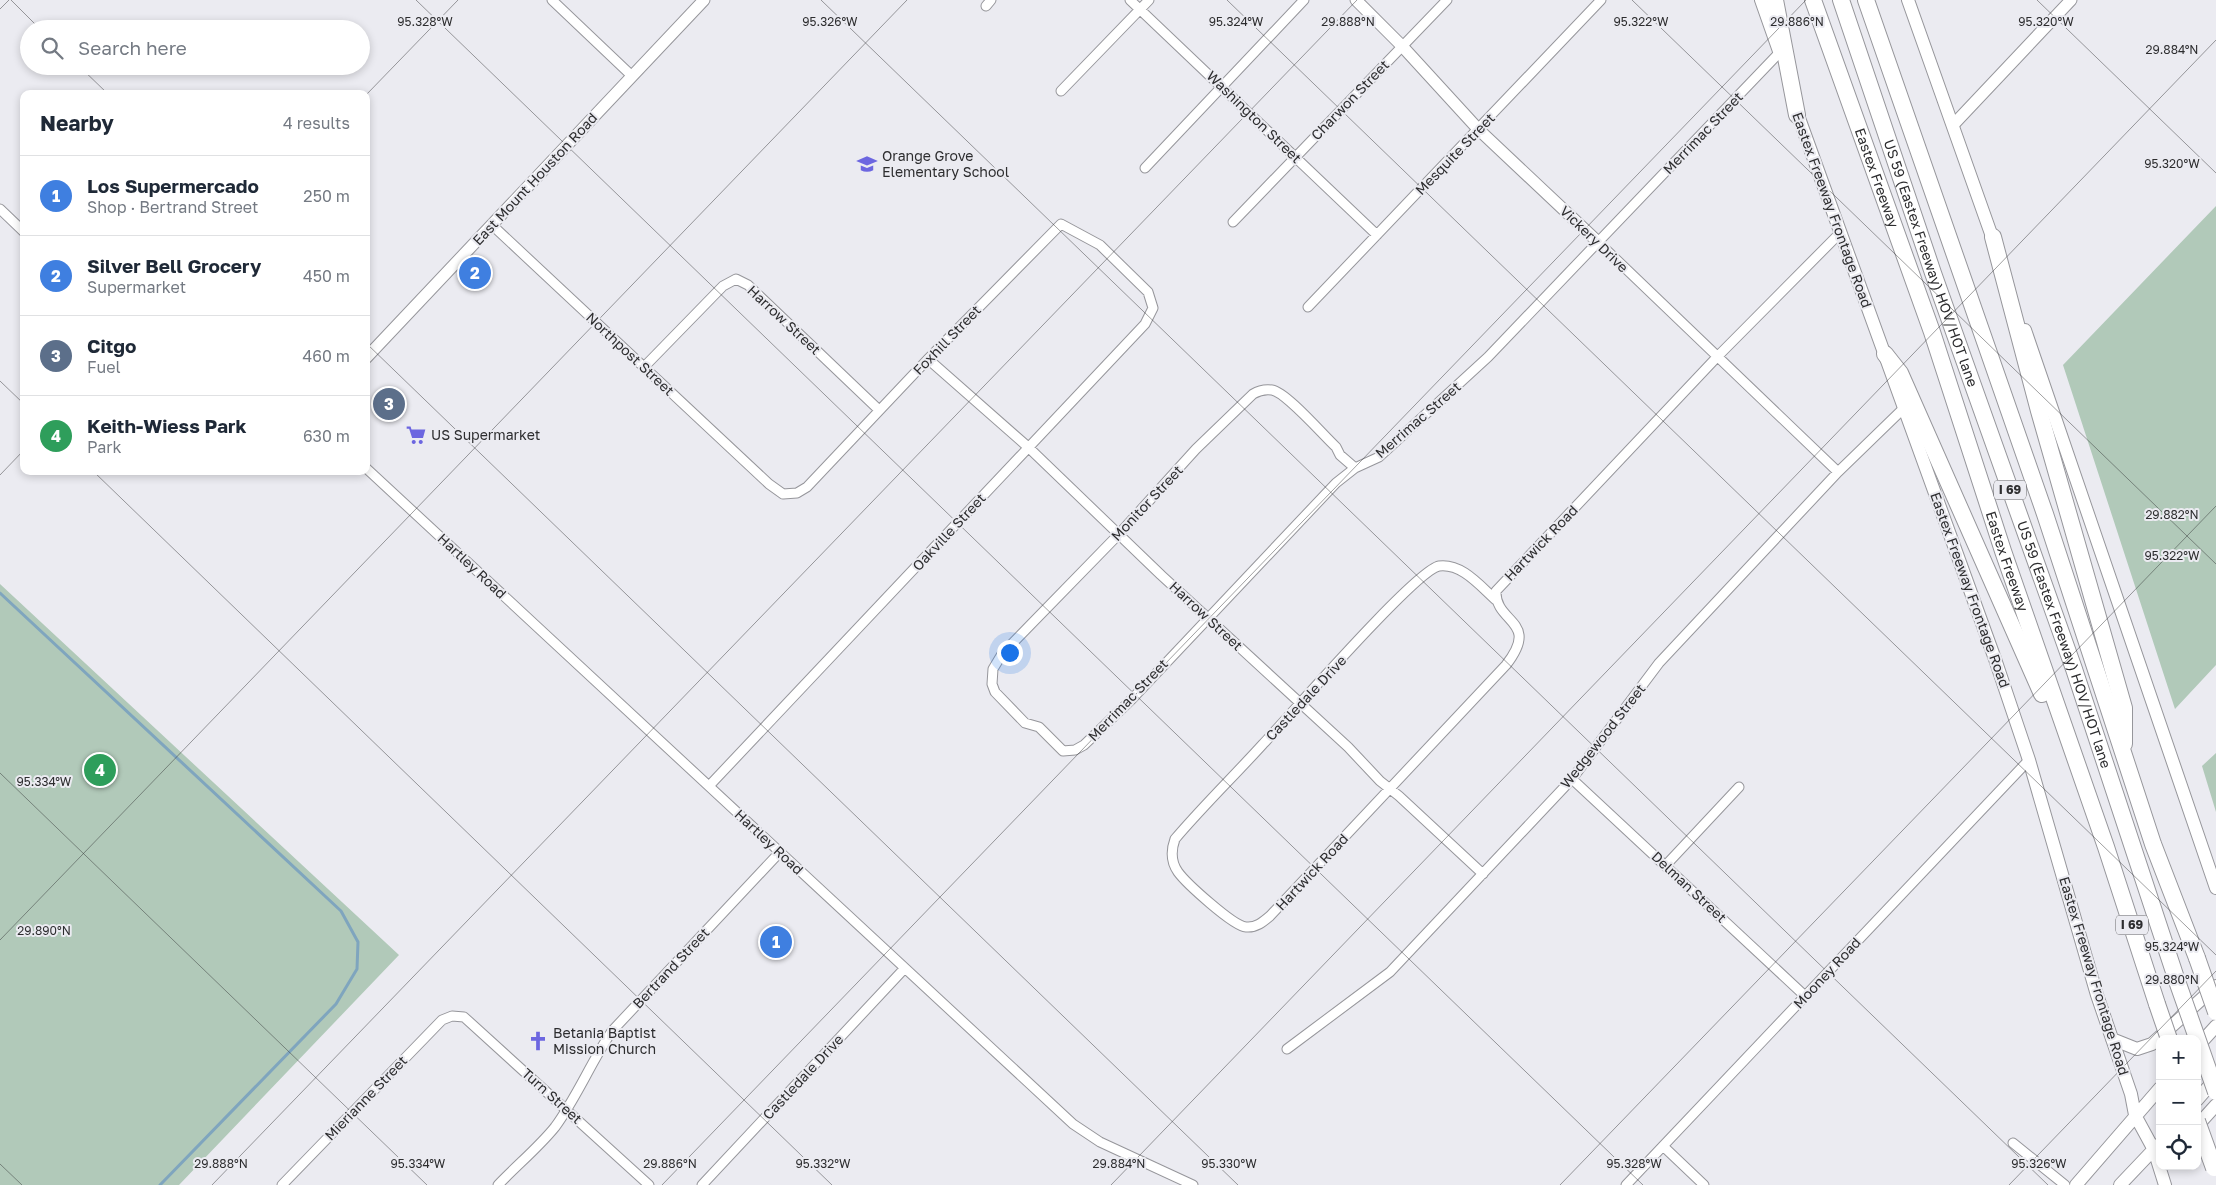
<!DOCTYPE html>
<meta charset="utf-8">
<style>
body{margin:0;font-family:"Golos Text",sans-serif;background:#f6f6f7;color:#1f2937}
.controls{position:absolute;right:15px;bottom:15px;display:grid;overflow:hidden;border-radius:10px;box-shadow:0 2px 8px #0003}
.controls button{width:45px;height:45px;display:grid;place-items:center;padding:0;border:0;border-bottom:1px solid #e0e1e3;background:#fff;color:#1f2937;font:25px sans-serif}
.you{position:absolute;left:1009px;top:652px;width:18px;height:18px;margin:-12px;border:4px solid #fff;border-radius:50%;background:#1a73e8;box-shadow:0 0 0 8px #1a73e833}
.badge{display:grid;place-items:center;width:32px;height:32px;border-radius:50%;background:#6c66e0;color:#fff;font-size:16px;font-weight:700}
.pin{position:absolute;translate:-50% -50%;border:2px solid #fff;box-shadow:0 1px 5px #0006}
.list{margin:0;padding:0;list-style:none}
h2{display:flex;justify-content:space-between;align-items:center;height:65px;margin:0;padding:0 20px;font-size:21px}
h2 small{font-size:16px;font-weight:400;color:#747a83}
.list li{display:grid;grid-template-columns:32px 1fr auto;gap:15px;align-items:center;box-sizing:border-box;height:80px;padding:0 20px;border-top:1px solid #e0e1e3}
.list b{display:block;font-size:19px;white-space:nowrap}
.list p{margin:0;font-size:16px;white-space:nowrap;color:#747a83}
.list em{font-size:16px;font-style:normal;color:#747a83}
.icon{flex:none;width:28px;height:28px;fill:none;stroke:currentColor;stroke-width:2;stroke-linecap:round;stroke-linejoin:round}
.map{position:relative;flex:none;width:2216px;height:1185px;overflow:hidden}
.search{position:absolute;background:#fff;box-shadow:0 2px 8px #0003;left:20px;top:20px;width:350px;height:55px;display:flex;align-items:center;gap:12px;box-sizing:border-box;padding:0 18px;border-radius:28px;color:#747a83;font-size:19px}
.panel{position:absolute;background:#fff;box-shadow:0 2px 8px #0003;left:20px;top:90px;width:350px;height:385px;border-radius:10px}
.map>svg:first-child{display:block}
.green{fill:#b1c9b9}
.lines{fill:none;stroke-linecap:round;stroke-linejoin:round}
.stream{stroke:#7fa5be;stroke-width:3}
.minor-casing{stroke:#96969b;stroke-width:11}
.tertiary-casing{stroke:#96969b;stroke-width:13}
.secondary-casing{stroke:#96969b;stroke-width:14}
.motorway-casing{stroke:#96969b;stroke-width:18}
.minor{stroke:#fff;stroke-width:9}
.tertiary{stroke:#fff;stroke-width:11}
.secondary{stroke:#fff;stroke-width:12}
.motorway{stroke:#fff;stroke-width:16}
.motorway-bridge-casing{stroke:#96969b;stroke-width:18;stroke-linecap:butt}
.motorway-bridge{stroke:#fff;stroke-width:16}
.ticks{fill:none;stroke:#2d2d2f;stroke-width:1;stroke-opacity:0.45}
.labels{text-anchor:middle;stroke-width:4;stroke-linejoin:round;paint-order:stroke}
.shield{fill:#ebebf1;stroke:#666669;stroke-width:1}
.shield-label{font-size:12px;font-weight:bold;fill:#2d2d2f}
.street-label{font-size:14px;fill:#2d2d2f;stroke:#ebebf1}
.poi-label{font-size:14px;fill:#2d2d2f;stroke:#ebebf1;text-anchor:start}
.ticks-label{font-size:12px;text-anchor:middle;fill:#2d2d2f;stroke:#ebebf1;stroke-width:4;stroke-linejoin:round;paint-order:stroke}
</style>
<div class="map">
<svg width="2216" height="1185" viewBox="0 0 2216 1185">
<rect width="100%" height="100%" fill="#ebebf1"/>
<path class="green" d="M2216,206V665L2175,709L2063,365Z
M0,584L399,955L179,1185H0Z
M2216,753V812L2202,766Z"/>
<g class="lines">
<path class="stream" d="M0,593L341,911L358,942L357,969L336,1004L160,1185"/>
<defs>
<path id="minor" d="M552,0L632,76
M1130,0L1377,235
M986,6L991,0
M1061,91L1149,0
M1145,168L1304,0
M0,209L24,232
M1233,222L1447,0
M492,225L769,484L783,494L797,493L807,487L928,359L1061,224L1100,245L1148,292L1153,308L1145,324L709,786
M1598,242L1838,472
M1308,307L1601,0
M928,359L1028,447L1161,575L1348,747L1380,781L1399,796L1483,874
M644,367L723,286L736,279L748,285L879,410
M366,468L1073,1124L1100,1142L1193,1185
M1355,468L1340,455L1336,447C1323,435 1286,392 1272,390C1265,389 1258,391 1253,394L1196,449L1119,534L1002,654L993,669L992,684L995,692L1025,723L1039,727L1063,751L1075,750L1084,745L1132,699L1336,483L1355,468L1379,457L1488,357L1779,53
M1496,600C1480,586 1462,563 1439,566C1416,570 1288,718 1263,744C1234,776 1203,806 1175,839C1171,850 1171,862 1178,872C1186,883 1233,926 1246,927C1256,928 1263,922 1270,916L1506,665C1541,620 1495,624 1496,591L1717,357L1841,232
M1572,779L1805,996
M1666,865L1739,787
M1287,1049L1390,972L1572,779L1659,663L1838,472L1905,407
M2013,1143L2065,1185
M1663,1146L1704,1185
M282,1185L442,1020L452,1016L464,1017L649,1185
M498,1185C516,1166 539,1147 555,1127C577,1097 591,1062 612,1031L780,852
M702,1185L904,969
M1626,1185L2029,760"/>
<path id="tertiary" d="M1356,0L1402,46L1478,129L1598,242
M1954,124L2071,0
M366,358L704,0"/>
<path id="secondary" d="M1761,0L1780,54
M1908,0L1995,245
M1795,107L1995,659L2029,760L2097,995L2131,1094L2135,1115L2154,1150L2165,1185
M2025,330L2216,888
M2112,1039L2137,1049L2152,1044L2216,986
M2197,1047L2216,1026
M2197,1100L2216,1078
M2197,1126L2216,1105
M2076,1185L2160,1088
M2120,1185L2158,1145"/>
<g id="motorway">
<path d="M1775,0L1797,115"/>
<path id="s1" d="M1813,0L1932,332L2003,551L2106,847L2157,1004"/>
<path id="s2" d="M1841,0L1933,273L2074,669L2177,981"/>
<path d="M1866,0L2045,514L2153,844L2197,958"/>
<path d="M1993,237L2039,411L2124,708V744"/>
<path d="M1885,354L1900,373L2042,694"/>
</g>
</defs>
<use href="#minor" class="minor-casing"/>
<use href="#tertiary" class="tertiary-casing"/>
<use href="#secondary" class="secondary-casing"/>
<use href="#motorway" class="motorway-casing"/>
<use href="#minor" class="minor"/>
<use href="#tertiary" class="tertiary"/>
<use href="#secondary" class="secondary"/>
<use href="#motorway" class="motorway"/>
<defs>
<path id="motorway-bridge" d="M2197,958L2216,1012
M2177,981L2216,1092
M2157,1004L2169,1039
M2197,1121L2214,1168"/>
</defs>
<use href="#motorway-bridge" class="motorway-bridge-casing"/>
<use href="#motorway-bridge" class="motorway-bridge"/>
</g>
<path class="ticks" d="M11,0L40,29M416,0L1643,1185M821,0L2048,1185M1227,0L2216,955M1632,0L2216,564M2037,0L2216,173M0,9L9,0M79,66L108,94M366,95L458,0M366,343L1238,1185M0,381L24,404M93,471L832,1185M0,475L24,450M0,773L427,1185M0,940L907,0M0,1164L22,1185M212,1185L1357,0M662,1185L1806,0M1111,1185L2216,40M1560,1185L2216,506M2009,1185L2216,971"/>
<defs>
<symbol id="school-bare" viewBox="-9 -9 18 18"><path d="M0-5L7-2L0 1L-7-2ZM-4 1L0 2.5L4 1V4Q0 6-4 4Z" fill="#6c66e0" stroke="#ebebf1" stroke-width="2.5" paint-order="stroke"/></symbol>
<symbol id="supermarket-bare" viewBox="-9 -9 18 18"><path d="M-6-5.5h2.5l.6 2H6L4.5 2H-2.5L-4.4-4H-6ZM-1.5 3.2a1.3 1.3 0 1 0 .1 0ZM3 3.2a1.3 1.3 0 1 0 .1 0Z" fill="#6c66e0" stroke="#ebebf1" stroke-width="2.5" paint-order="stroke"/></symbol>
<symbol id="church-bare" viewBox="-9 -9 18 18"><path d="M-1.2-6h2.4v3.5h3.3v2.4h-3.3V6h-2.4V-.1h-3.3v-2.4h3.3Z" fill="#6c66e0" stroke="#ebebf1" stroke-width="2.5" paint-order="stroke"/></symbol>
</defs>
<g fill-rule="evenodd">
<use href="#school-bare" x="853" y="150" width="28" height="28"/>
<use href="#supermarket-bare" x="402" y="421" width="28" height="28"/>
<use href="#church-bare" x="524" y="1027" width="28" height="28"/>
</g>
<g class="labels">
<g class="shield">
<rect x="1994" y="480.5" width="32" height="19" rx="4"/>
<rect x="2116" y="915.5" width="32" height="19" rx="4"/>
</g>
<g class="shield-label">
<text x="2010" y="494">I 69</text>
<text x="2132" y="929">I 69</text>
</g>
<g class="street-label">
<text transform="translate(1350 100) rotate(-46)" y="5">Charwon Street</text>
<text transform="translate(1254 117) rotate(44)" y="5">Washington Street</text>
<text transform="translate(1703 133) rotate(-46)" y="5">Merrimac Street</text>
<text transform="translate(1455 154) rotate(-46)" y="5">Mesquite Street</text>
<text dy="5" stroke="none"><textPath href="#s1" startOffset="189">Eastex Freeway</textPath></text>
<text transform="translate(535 179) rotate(-47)" y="5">East Mount Houston Road</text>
<text transform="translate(1832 210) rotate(70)" y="5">Eastex Freeway Frontage Road</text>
<text transform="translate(1594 239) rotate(44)" y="5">Vickery Drive</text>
<text dy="5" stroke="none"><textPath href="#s2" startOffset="278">US 59 (Eastex Freeway) HOV/HOT lane</textPath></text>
<text transform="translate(784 320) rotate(43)" y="5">Harrow Street</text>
<text transform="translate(947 340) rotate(-46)" y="5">Foxhill Street</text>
<text transform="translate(630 354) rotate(43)" y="5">Northpost Street</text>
<text transform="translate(1418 420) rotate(-41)" y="5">Merrimac Street</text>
<text transform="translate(1147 503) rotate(-47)" y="5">Monitor Street</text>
<text transform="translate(949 532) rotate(-47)" y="5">Oakville Street</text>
<text transform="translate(1541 543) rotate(-46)" y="5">Hartwick Road</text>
<text dy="5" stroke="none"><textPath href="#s1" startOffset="594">Eastex Freeway</textPath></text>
<text transform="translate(472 566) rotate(43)" y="5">Hartley Road</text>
<text transform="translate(1970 590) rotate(70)" y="5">Eastex Freeway Frontage Road</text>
<text transform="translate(1206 616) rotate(43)" y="5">Harrow Street</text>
<text dy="5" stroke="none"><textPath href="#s2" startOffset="682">US 59 (Eastex Freeway) HOV/HOT lane</textPath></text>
<text transform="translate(1306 698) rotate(-47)" y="5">Castledale Drive</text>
<text transform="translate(1128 700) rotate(-46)" y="5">Merrimac Street</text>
<text transform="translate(1603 736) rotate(-52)" y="5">Wedgewood Street</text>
<text transform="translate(769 842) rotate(43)" y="5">Hartley Road</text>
<text transform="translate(1312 872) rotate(-47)" y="5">Hartwick Road</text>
<text transform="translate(1689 887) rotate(43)" y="5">Delman Street</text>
<text transform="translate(671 968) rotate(-47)" y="5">Bertrand Street</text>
<text transform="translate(1827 973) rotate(-47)" y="5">Mooney Road</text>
<text transform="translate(2094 976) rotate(73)" y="5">Eastex Freeway Frontage Road</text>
<text transform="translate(803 1077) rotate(-47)" y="5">Castledale Drive</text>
<text transform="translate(552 1096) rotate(42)" y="5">Turn Street</text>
<text transform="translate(366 1098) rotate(-46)" y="5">Mierianne Street</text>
</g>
<g class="poi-label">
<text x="882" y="161">Orange Grove<tspan x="882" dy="16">Elementary School</tspan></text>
<text x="431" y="440">US Supermarket</text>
<text x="553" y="1038">Betania Baptist<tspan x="553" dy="16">Mission Church</tspan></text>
</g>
</g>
<g class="ticks-label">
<text x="425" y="26">95.328°W</text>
<text x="830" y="26">95.326°W</text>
<text x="1236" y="26">95.324°W</text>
<text x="1641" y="26">95.322°W</text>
<text x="2046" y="26">95.320°W</text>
<text x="1348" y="26">29.888°N</text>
<text x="1797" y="26">29.886°N</text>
<text x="2172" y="54">29.884°N</text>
<text x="2172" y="168">95.320°W</text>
<text x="2172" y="519">29.882°N</text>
<text x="2172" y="560">95.322°W</text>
<text x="44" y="786">95.334°W</text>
<text x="44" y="935">29.890°N</text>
<text x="2172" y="951">95.324°W</text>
<text x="2172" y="984">29.880°N</text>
<text x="221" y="1168">29.888°N</text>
<text x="670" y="1168">29.886°N</text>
<text x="1119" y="1168">29.884°N</text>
<text x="418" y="1168">95.334°W</text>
<text x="823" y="1168">95.332°W</text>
<text x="1229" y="1168">95.330°W</text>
<text x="1634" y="1168">95.328°W</text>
<text x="2039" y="1168">95.326°W</text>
</g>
</svg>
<div class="controls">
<button>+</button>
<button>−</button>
<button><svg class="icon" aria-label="locate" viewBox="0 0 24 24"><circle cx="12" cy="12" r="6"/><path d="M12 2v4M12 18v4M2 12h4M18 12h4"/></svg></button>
</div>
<div class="you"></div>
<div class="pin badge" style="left:776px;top:942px;background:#3f7fe0">1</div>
<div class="pin badge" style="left:475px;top:273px;background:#3f7fe0">2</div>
<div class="pin badge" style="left:389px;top:404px;background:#5c6f8a">3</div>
<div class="pin badge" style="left:100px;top:770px;background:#2e9e5b">4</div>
<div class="search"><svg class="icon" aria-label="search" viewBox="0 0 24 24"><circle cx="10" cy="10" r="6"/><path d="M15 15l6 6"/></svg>Search here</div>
<section class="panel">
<h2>Nearby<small>4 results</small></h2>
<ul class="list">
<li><span class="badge" style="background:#3f7fe0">1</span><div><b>Los Supermercado</b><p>Shop · Bertrand Street</p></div><em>250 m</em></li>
<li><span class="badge" style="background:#3f7fe0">2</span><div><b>Silver Bell Grocery</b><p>Supermarket</p></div><em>450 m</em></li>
<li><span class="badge" style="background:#5c6f8a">3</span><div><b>Citgo</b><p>Fuel</p></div><em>460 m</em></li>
<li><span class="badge" style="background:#2e9e5b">4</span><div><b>Keith-Wiess Park</b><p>Park</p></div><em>630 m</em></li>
</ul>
</section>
</div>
